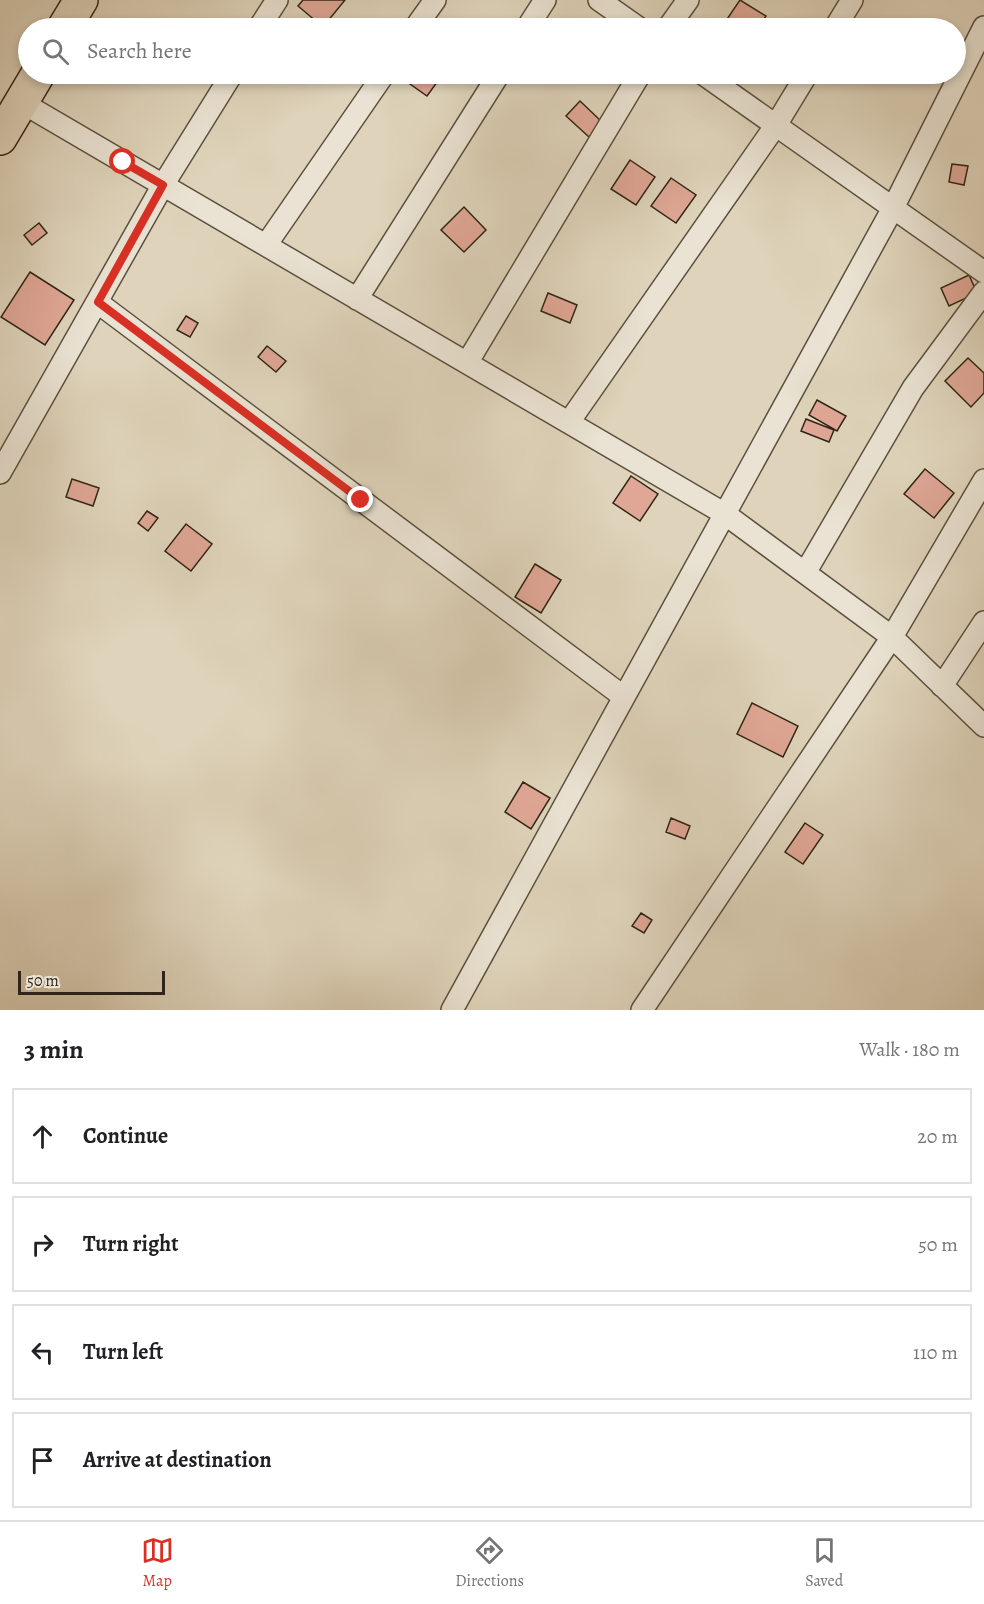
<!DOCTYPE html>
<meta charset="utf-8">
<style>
body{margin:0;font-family:Alegreya,serif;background:#f2f2f2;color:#202124}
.scale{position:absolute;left:18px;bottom:15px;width:147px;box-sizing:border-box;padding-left:6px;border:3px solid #302516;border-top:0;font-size:16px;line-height:21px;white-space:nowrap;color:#302516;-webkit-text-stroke:4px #eae3d3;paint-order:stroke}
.stop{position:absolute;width:18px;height:18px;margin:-14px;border:4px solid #d93025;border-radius:50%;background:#fff}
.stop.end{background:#d93025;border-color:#fff;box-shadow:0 2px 6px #0008}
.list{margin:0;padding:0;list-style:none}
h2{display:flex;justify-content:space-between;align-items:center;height:78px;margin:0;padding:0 24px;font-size:26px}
h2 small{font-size:20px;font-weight:400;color:#757577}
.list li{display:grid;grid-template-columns:39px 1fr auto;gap:18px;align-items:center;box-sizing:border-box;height:96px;margin:0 12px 12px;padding:0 12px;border:2px solid #e0e0e0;border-radius:0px}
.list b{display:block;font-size:22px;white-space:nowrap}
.list em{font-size:20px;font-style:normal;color:#757577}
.icon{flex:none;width:33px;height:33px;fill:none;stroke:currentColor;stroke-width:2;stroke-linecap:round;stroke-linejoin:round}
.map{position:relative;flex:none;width:984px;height:1010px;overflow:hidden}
.search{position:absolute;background:#fff;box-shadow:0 3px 9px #0003;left:18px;right:18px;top:18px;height:66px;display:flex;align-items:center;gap:15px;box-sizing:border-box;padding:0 21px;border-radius:33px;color:#757577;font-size:22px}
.sheet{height:510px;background:#fff}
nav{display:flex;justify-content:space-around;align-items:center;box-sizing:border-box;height:84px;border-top:2px solid #e0e0e0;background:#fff;font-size:16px;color:#757577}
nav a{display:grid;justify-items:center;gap:3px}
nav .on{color:#d93025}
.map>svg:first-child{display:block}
.building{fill:#e0a796;stroke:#302516;stroke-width:1.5}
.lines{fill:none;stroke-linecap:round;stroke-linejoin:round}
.minor-casing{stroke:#5c513f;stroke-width:24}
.trunk-casing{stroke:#302516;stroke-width:36}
.minor{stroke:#eae3d3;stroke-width:21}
.trunk{stroke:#dfd4bb;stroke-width:33}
.route{stroke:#d93025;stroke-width:8}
</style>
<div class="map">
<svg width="984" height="1010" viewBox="0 0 984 1010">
<rect width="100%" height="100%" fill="#dfd4bb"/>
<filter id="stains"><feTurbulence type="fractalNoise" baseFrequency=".00333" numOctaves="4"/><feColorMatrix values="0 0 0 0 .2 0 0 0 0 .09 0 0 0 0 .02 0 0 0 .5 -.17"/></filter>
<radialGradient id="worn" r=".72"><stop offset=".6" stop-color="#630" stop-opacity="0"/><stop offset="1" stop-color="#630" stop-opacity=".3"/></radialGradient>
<path class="building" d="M303,0H345L323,27L298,6Z
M740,0L766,16L758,28H721Z
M403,74H443L427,96L400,77Z
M580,101L602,122L589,137L566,116Z
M630,160L655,177L636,205L611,189Z
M952,164L968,166L964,185L949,182Z
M671,178L696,195L676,223L651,206Z
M464,207L486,230L464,252L441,230Z
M39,223L47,233L32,245L24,235Z
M30,272L74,300L45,345L1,317Z
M969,275L977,293L949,306L941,288Z
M548,293L577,305L570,323L541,311Z
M186,316L198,323L190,337L177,330Z
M267,346L286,361L276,372L258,357Z
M968,358L984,373V393L971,407L945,381Z
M817,400L846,416L837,431L809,415Z
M806,419L834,430L829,442L801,431Z
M925,469L954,493L934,518L904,494Z
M631,476L658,494L640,521L613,503Z
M72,479L99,488L93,506L66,497Z
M147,511L158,518L148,531L138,523Z
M186,524L212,544L191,571L165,551Z
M535,564L561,580L541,613L515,597Z
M752,703L798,726L783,757L737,734Z
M523,782L550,798L531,829L505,812Z
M671,818L690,826L685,839L666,832Z
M805,823L823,835L803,864L785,852Z
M641,913L652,920L644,933L632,926Z"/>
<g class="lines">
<defs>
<path id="minor" d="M599,0L639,28
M259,28L277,0
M415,28L435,0
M527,28L545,0
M668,28L688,0
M835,28L852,0
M703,74L984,272
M21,102L725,514L892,637L642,1010
M266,245L384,74
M357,299L499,74
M97,302L624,697
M467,363L640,74
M569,422L776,125L807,74
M0,473L163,185L232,74
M984,480L892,637L984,726
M805,573L913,388L984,292
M942,686L984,622
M452,1010L893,208L984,27"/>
<path id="trunk" d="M64,28L81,0
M0,138L38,74"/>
</defs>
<use href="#minor" class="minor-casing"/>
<use href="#trunk" class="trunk-casing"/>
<use href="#minor" class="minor"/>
<use href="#trunk" class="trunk"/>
</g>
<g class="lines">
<path class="route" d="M123,162L163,185L98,302L361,500"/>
</g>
<rect width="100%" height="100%" filter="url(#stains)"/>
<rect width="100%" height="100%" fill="url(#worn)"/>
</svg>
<div class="scale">50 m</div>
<div class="stop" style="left:123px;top:162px"></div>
<div class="stop end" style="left:361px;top:500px"></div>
<div class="search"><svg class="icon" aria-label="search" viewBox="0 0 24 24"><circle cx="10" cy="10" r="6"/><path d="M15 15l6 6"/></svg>Search here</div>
</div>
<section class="sheet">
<h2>3 min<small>Walk · 180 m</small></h2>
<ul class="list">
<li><svg class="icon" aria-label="ahead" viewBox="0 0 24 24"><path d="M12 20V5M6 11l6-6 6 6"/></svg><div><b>Continue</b></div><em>20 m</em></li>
<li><svg class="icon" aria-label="right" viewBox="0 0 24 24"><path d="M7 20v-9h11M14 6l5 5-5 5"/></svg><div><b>Turn right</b></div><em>50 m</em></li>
<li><svg class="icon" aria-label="left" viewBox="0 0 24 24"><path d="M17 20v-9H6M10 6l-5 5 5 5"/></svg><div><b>Turn left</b></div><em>110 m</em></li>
<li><svg class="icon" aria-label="arrive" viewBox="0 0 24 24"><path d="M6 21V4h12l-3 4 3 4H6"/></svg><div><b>Arrive at destination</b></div></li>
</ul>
</section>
<nav>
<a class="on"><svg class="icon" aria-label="map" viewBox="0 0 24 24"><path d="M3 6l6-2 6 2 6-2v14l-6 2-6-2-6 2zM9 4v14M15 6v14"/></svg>Map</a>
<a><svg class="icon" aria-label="directions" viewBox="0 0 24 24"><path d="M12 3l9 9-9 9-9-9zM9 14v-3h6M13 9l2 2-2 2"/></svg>Directions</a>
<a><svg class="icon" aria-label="saved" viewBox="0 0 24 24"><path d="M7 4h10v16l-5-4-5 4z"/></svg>Saved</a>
</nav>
